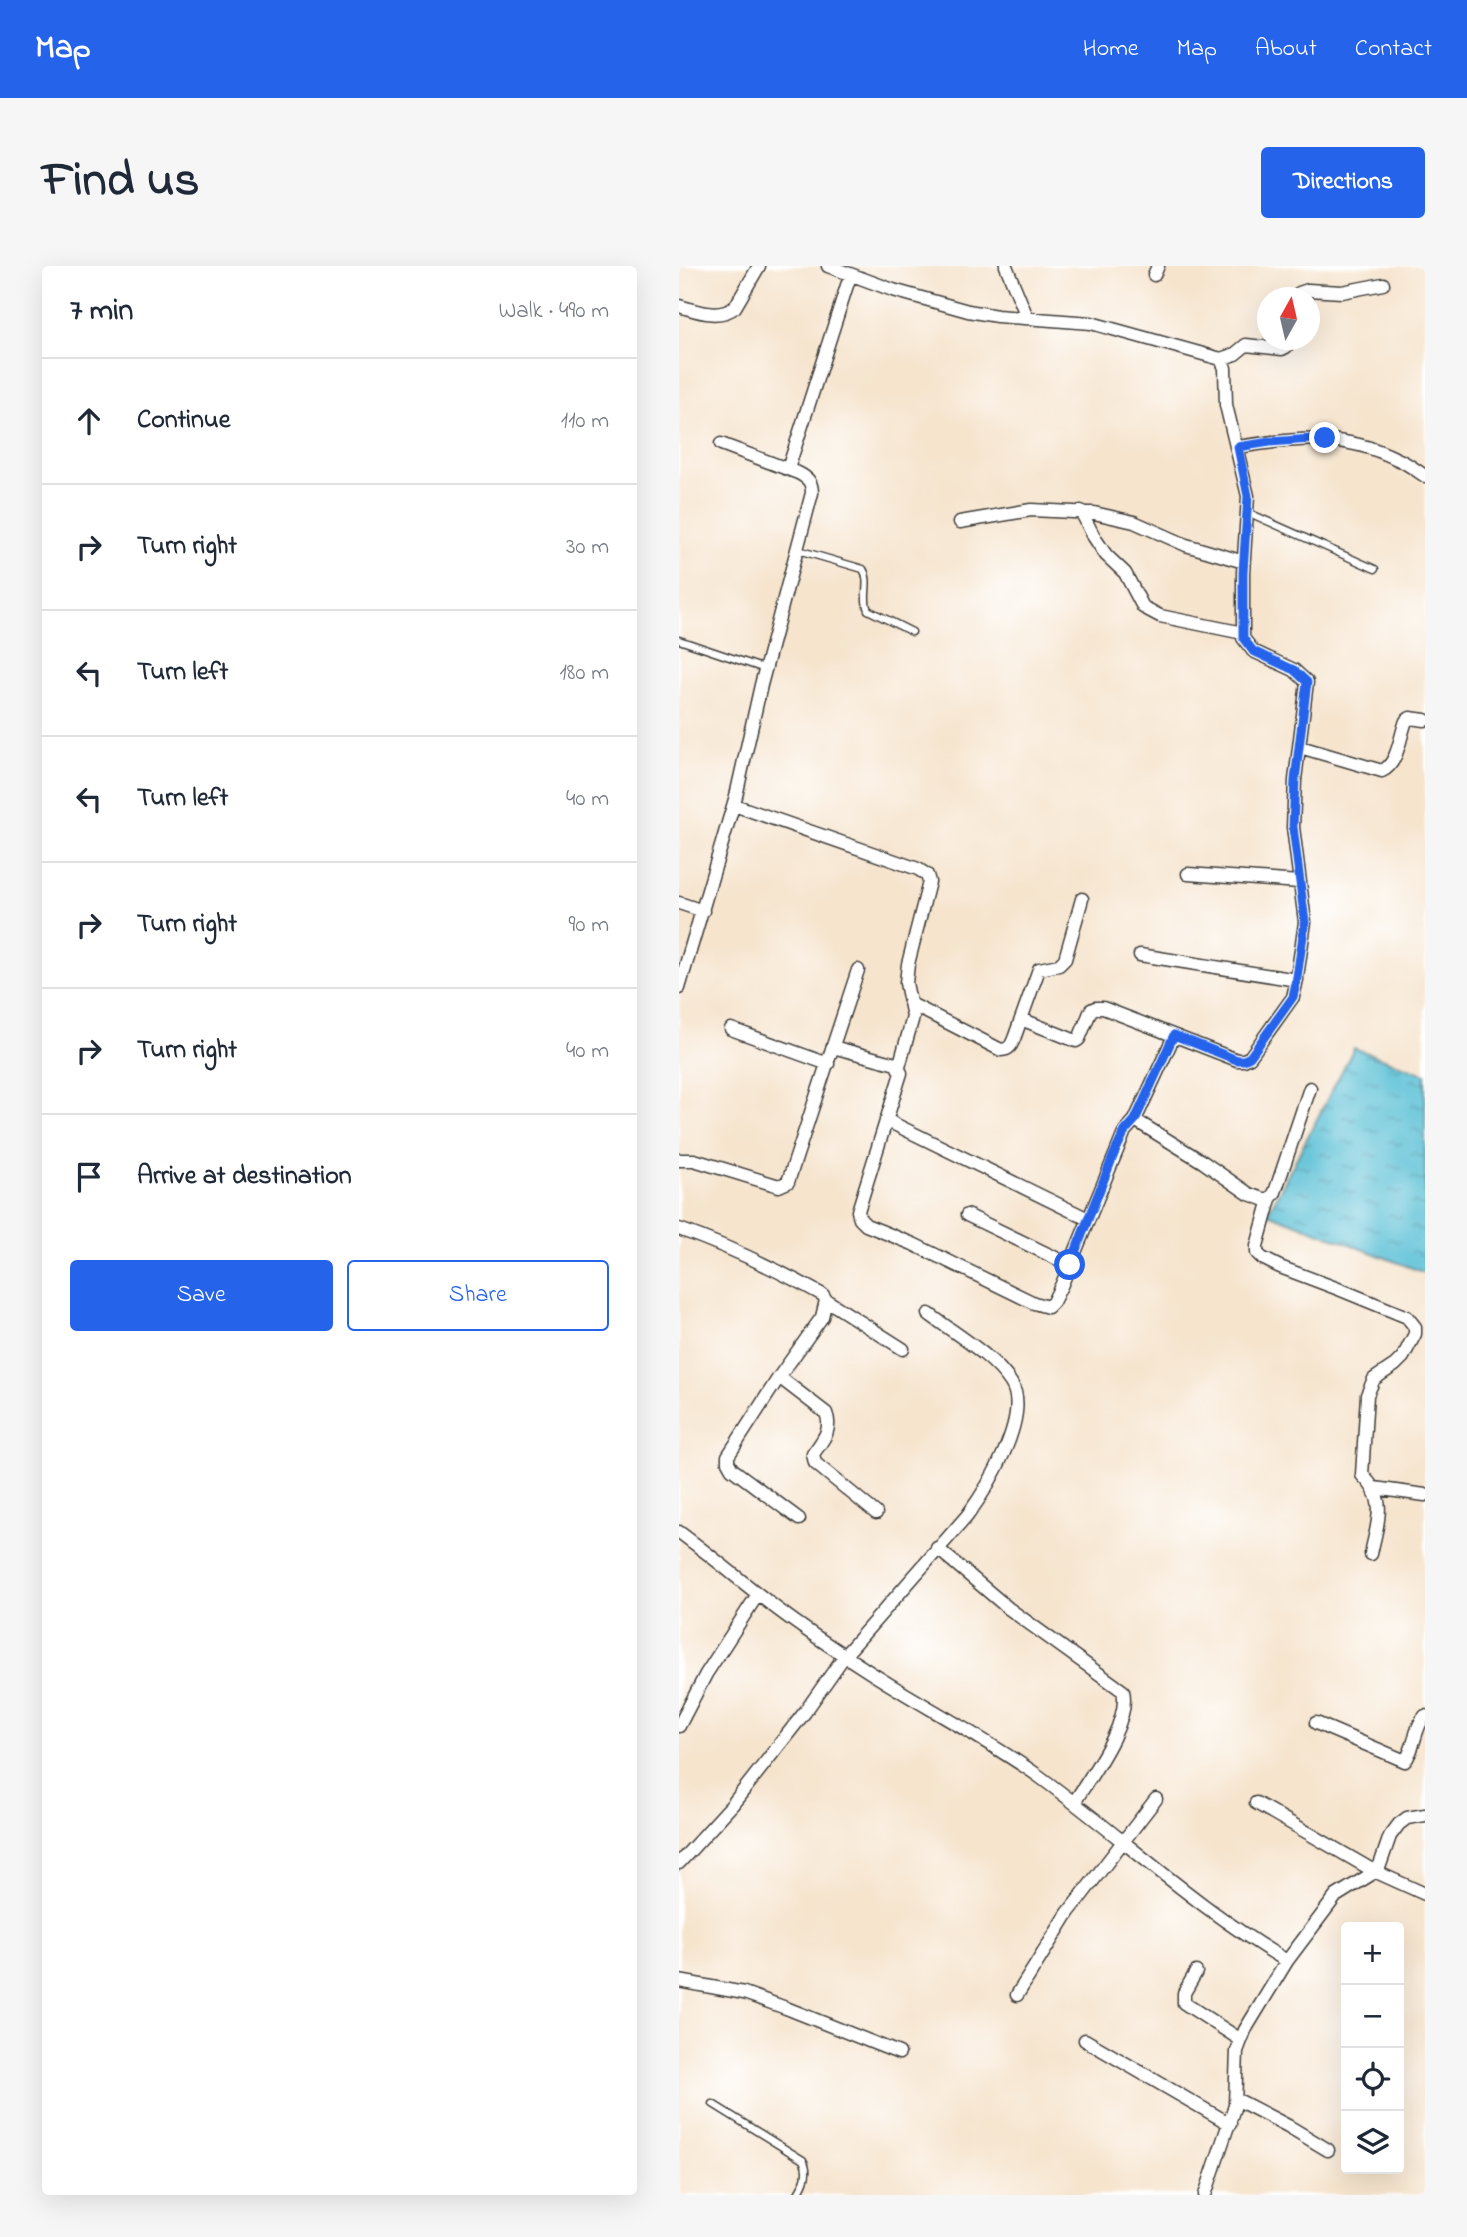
<!DOCTYPE html>
<meta charset="utf-8">
<style>
body{margin:0;font-family:"Indie Flower",sans-serif;background:#f6f6f7;color:#1f2937}
.controls{position:absolute;right:21px;bottom:21px;display:grid;overflow:hidden;border-radius:7px;box-shadow:0 7px 28px #0002}
.controls button{width:63px;height:63px;display:grid;place-items:center;padding:0;border:0;border-bottom:2px solid #e0e1e3;background:#fff;color:#1f2937;font:35px sans-serif}
.compass{position:absolute;left:578px;top:21px;width:63px;height:63px;border-radius:50%;background:#fff;box-shadow:0 7px 28px #0002;rotate:8deg}
.stop{position:absolute;width:21px;height:21px;margin:-16px;border:5px solid #2563eb;border-radius:50%;background:#fff}
.stop.end{background:#2563eb;border-color:#fff;box-shadow:0 2px 7px #0008}
.list{margin:0;padding:0;list-style:none}
h2{display:flex;justify-content:space-between;align-items:center;height:91px;margin:0;padding:0 28px;font-size:30px}
h2 small{font-size:23px;font-weight:400;color:#747a83}
.list li{display:grid;grid-template-columns:46px 1fr auto;gap:21px;align-items:center;box-sizing:border-box;height:126px;padding:0 28px;border-top:2px solid #e0e1e3}
.list b{display:block;font-size:26px;white-space:nowrap}
.list em{font-size:23px;font-style:normal;color:#747a83}
.actions{display:flex;gap:14px;padding:21px 28px}
.actions a{flex:1;padding:16px 0;border:2px solid #2563eb;border-radius:7px;text-align:center;font-size:24px;color:#2563eb}
.actions .main{background:#2563eb;color:#fff}
.icon{flex:none;width:38px;height:38px;fill:none;stroke:currentColor;stroke-width:2;stroke-linecap:round;stroke-linejoin:round}
.map{position:relative;flex:none;width:746px;height:1929px;overflow:hidden;border-radius:7px}
header{display:flex;align-items:center;gap:42px;box-sizing:border-box;height:98px;padding:0 35px;background:#2563eb;color:#fff}
header strong{font-size:33px}
nav{display:flex;gap:38px;margin-inline-start:auto;font-size:24px}
.intro{display:flex;align-items:center;justify-content:space-between;box-sizing:border-box;height:168px;padding:0 42px}
h1{margin:0;font-size:49px}
.button{padding:18px 32px;border-radius:7px;background:#2563eb;color:#fff;font-size:24px;font-weight:700}
main{display:flex;gap:42px;padding:0 42px}
aside{flex:1;background:#fff;border-radius:7px;box-shadow:0 7px 28px #0002}
.map>svg:first-child{display:block}
.water{fill:url(#water-ripples);stroke:#3a6e78;stroke-width:2}
.lines{fill:none;stroke-linecap:round;stroke-linejoin:round}
.service-casing{stroke:#3d3a37;stroke-width:9}
.minor-casing{stroke:#3d3a37;stroke-width:15}
.service{stroke:#fff;stroke-width:6}
.minor{stroke:#fff;stroke-width:12}
.route{stroke:#2563eb;stroke-width:9}
</style>
<header>
<strong>Map</strong>
<nav><a>Home</a><a>Map</a><a>About</a><a>Contact</a></nav>
</header>
<div class="intro"><h1>Find us</h1><a class="button">Directions</a></div>
<main>
<aside>
<h2>7 min<small>Walk · 490 m</small></h2>
<ul class="list">
<li><svg class="icon" aria-label="ahead" viewBox="0 0 24 24"><path d="M12 20V5M6 11l6-6 6 6"/></svg><div><b>Continue</b></div><em>110 m</em></li>
<li><svg class="icon" aria-label="right" viewBox="0 0 24 24"><path d="M7 20v-9h11M14 6l5 5-5 5"/></svg><div><b>Turn right</b></div><em>30 m</em></li>
<li><svg class="icon" aria-label="left" viewBox="0 0 24 24"><path d="M17 20v-9H6M10 6l-5 5 5 5"/></svg><div><b>Turn left</b></div><em>180 m</em></li>
<li><svg class="icon" aria-label="left" viewBox="0 0 24 24"><path d="M17 20v-9H6M10 6l-5 5 5 5"/></svg><div><b>Turn left</b></div><em>40 m</em></li>
<li><svg class="icon" aria-label="right" viewBox="0 0 24 24"><path d="M7 20v-9h11M14 6l5 5-5 5"/></svg><div><b>Turn right</b></div><em>90 m</em></li>
<li><svg class="icon" aria-label="right" viewBox="0 0 24 24"><path d="M7 20v-9h11M14 6l5 5-5 5"/></svg><div><b>Turn right</b></div><em>40 m</em></li>
<li><svg class="icon" aria-label="arrive" viewBox="0 0 24 24"><path d="M6 21V4h12l-3 4 3 4H6"/></svg><div><b>Arrive at destination</b></div></li>
</ul>
<div class="actions"><a class="main">Save</a><a>Share</a></div>
</aside>
<div class="map">
<svg width="746" height="1929" viewBox="0 0 746 1929">
<defs>
<pattern id="water-ripples" width="26" height="14" patternUnits="userSpaceOnUse" patternTransform="scale(1.75)"><rect width="26" height="14" fill="#58bfd5"/><path d="M2 4q2-2 4 0t4 0M15 11q2-2 4 0t4 0" fill="none" stroke="#489aac"/></pattern>
</defs>
<rect width="100%" height="100%" fill="#fff"/>
<filter id="ink" filterUnits="userSpaceOnUse"><feTurbulence type="fractalNoise" baseFrequency=".0143" numOctaves="2"/><feDisplacementMap in="SourceGraphic" scale="14" xChannelSelector="R" yChannelSelector="G"/><feConvolveMatrix kernelMatrix="1 2 1 2 8 2 1 2 1" color-interpolation-filters="sRGB"/></filter>
<filter id="wash" filterUnits="userSpaceOnUse"><feTurbulence type="fractalNoise" baseFrequency=".00686" numOctaves="4" result="noise"/><feDisplacementMap in="SourceGraphic" scale="28" xChannelSelector="R" yChannelSelector="G"/><feGaussianBlur stdDeviation="1.57" result="paint"/><feColorMatrix in="noise" values="0 0 0 0 0 0 0 0 0 0 0 0 0 0 0 0 0 1.4 0 .05"/><feComposite in="paint" operator="in"/></filter>
<g filter="url(#wash)">
<rect width="100%" height="100%" fill="#f6e4cd"/>
<path class="water" d="M675,782L746,808V1007L589,947Z"/>
</g>
<g filter="url(#ink)">
<g class="lines">
<defs>
<path id="service" d="M568,246L696,303
M119,284L184,303C192,315 183,331 189,344L233,366
M0,374L86,403
M34,1838L124,1894C131,1906 125,1918 118,1929"/>
<path id="minor" d="M149,0L214,24L289,45L318,50L412,57L542,93L546,102L547,139L569,230L564,307V372L574,385L615,404L628,416L616,514L614,561L626,656L617,718L614,731L571,791L565,794H558L424,742H416L412,744L400,773L397,775L342,753
M327,0L348,51
M475,9L479,0
M618,32L620,27L629,24L663,26L704,18
M0,40C18,45 40,54 56,41L80,0
M542,93L556,88L567,79L603,83L607,81L610,74
M559,181C616,172 664,166 718,193C728,197 737,204 746,210
M109,203L171,10
M402,245L415,271L427,289L446,307L464,341L481,350L564,367
M281,256L352,244L415,247L455,256L507,279L565,296
M621,481L703,505C719,498 721,470 727,455L731,452L746,454
M55,539L239,603L248,609L250,616L229,698L227,717L234,751L220,801
M509,608L620,616
M0,637L24,645
M461,689L618,714
M0,722L57,530L82,419L133,227C133,216 129,212 119,207L42,178
M232,738L322,784C331,784 333,778 336,770L360,703L380,699L386,693L403,633
M52,763L149,798
M154,781L217,798L222,807L179,945L181,953L187,959L234,978L355,1037L369,1041L374,1036L383,1018L446,865L456,854L524,896L570,928L584,933H591L596,926L631,822
M207,854L409,953
M456,854L495,770
M0,894H15L100,920L109,916L179,704
M591,933L578,980V987L583,992L601,1001L662,1024L728,1051L736,1061V1068L724,1091L716,1099L695,1113L688,1129L683,1209C710,1234 698,1257 692,1288
M288,949L391,999
M0,963C51,981 97,1003 144,1029L147,1034L143,1051L100,1111L49,1190V1196L53,1203L120,1253
M147,1034L224,1083
M100,1111L147,1147C154,1164 143,1175 134,1188L136,1197L197,1247
M695,1222L746,1229
M0,1266C33,1290 64,1317 97,1342C126,1364 158,1385 189,1405C245,1441 306,1472 361,1511C444,1572 519,1643 608,1695
M258,1282L329,1342L444,1425C452,1457 411,1510 395,1537
M637,1457L726,1495C736,1483 735,1462 746,1450
M0,1460L27,1408L79,1328
M577,1537L695,1605L746,1628
M0,1597L53,1539L126,1446L166,1389L288,1250C308,1223 353,1149 332,1117C315,1090 275,1067 250,1048
M517,1706L505,1727V1737L562,1774
M0,1715L65,1727L107,1742L220,1787
M338,1729L389,1647L477,1533
M406,1774L551,1858
M557,1833L609,1860L649,1884
M526,1929L556,1839L558,1785L566,1764L608,1695L657,1630L691,1609L701,1599L711,1570L720,1558L728,1552L746,1549"/>
</defs>
<use href="#service" class="service-casing"/>
<use href="#minor" class="minor-casing"/>
<use href="#service" class="service"/>
<use href="#minor" class="minor"/>
</g>
</g>
<g class="lines" filter="url(#ink)">
<path class="route" d="M391,999L435,888L446,865L456,854L495,769L558,794H565L571,791L614,731L617,718L626,656L614,561L616,514L628,416L615,404L574,385L564,372V307L569,230L559,181L591,176L646,172"/>
</g>
</svg>
<div class="controls">
<button>+</button>
<button>−</button>
<button><svg class="icon" aria-label="locate" viewBox="0 0 24 24"><circle cx="12" cy="12" r="6"/><path d="M12 2v4M12 18v4M2 12h4M18 12h4"/></svg></button>
<button><svg class="icon" aria-label="layers" viewBox="0 0 24 24"><path d="M12 4l9 5-9 5-9-5zM3 14l9 5 9-5"/></svg></button>
</div>
<svg class="compass" viewBox="-18 -18 36 36"><path d="M0-13l5 13h-10z" fill="#e53935"/><path d="M0 13l5-13h-10z" fill="#747a83"/></svg>
<div class="stop" style="left:391px;top:999px"></div>
<div class="stop end" style="left:646px;top:172px"></div>
</div>
</main>
